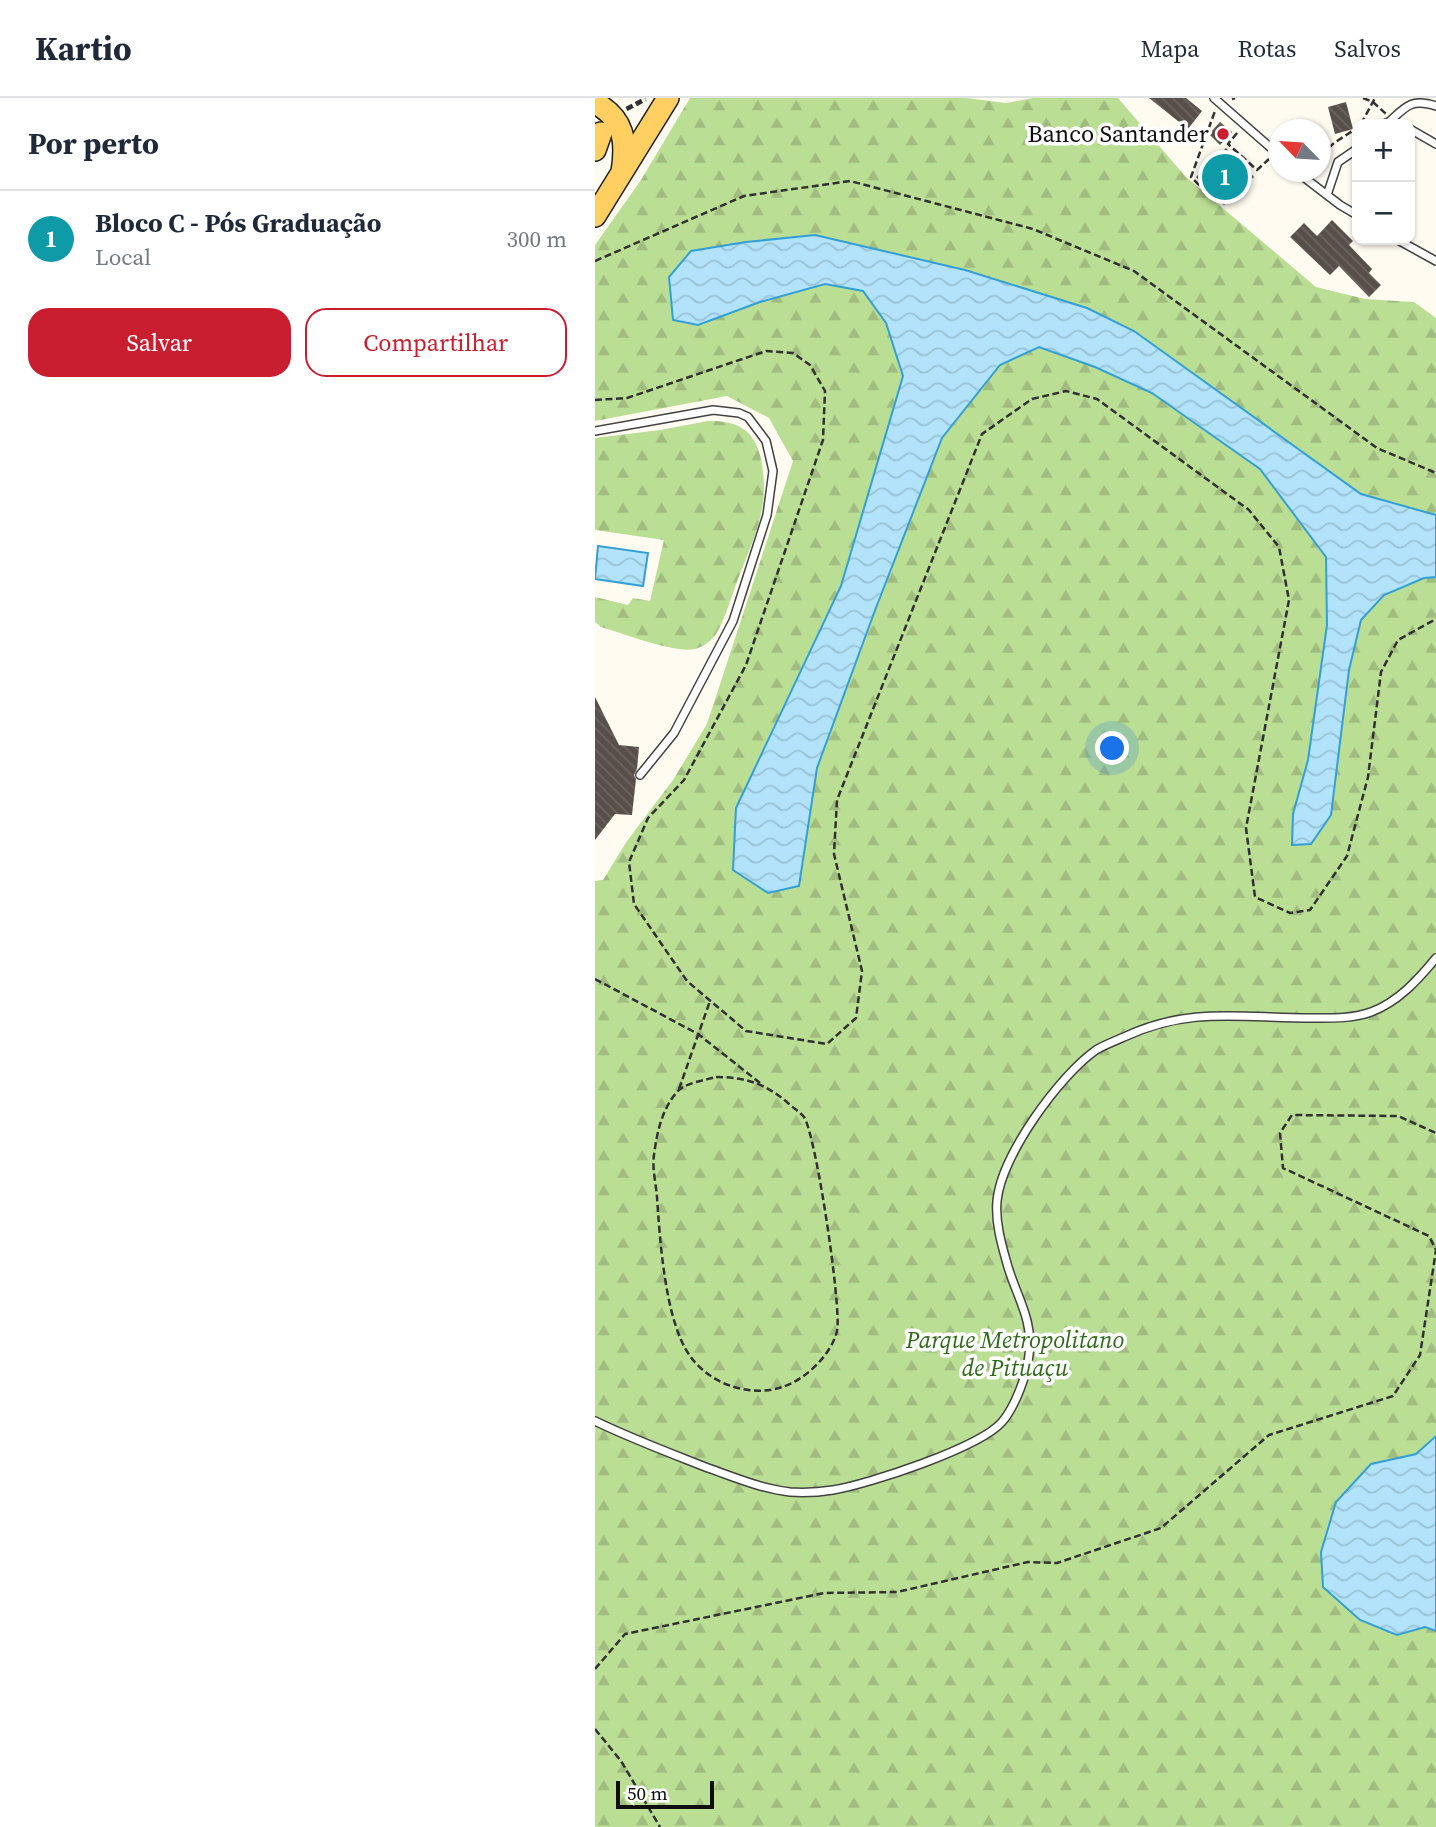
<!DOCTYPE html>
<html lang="pt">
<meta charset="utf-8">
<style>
body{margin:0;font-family:"Source Serif 4",serif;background:#f2f2f3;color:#1f2937}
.controls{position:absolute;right:21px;top:21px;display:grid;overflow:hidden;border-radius:14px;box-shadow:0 2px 5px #0004}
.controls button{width:63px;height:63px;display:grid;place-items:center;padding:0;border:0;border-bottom:2px solid #e0e1e3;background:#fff;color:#1f2937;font:35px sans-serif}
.compass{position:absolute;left:673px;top:21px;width:63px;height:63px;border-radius:50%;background:#fff;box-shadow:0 2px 5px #0004;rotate:295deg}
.scale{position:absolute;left:21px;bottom:18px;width:98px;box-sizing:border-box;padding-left:7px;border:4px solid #0f0f0f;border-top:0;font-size:19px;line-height:24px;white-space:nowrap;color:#0f0f0f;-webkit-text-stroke:5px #fff;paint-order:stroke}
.you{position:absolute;left:518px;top:651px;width:24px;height:24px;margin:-18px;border:5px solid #fff;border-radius:50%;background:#1a73e8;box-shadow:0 0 0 10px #1a73e833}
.badge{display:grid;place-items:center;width:46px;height:46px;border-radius:50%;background:#c81e30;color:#fff;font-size:23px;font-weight:700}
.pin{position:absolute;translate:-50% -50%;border:4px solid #fff;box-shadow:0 2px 7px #0006}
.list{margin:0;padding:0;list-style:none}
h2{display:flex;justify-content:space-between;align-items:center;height:91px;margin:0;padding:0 28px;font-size:30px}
h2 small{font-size:23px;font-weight:400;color:#747a83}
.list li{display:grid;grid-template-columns:46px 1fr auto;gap:21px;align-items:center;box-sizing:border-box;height:98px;padding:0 28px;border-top:2px solid #e0e1e3}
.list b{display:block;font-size:26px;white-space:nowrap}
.list p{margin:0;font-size:23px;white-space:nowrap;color:#747a83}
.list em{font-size:23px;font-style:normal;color:#747a83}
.actions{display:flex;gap:14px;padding:21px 28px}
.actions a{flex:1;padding:16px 0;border:2px solid #c81e30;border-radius:21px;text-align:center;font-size:24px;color:#c81e30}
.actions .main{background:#c81e30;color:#fff}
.map{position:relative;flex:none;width:841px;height:1729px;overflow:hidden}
header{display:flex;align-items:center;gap:42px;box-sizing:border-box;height:98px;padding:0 35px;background:#fff;border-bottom:2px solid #e0e1e3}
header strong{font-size:33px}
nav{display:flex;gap:38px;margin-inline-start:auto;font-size:24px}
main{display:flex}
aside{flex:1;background:#fff}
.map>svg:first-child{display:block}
.forest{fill:url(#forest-firs)}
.water{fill:url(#water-waves);stroke:#349fd5;stroke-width:2}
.building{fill:url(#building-back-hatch)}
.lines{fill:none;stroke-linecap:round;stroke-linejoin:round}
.service-casing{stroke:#424242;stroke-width:10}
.primary-casing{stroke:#202020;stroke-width:24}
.path{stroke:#313131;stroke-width:2.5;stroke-dasharray:7 3.5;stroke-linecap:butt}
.service{stroke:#fff;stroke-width:7}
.primary{stroke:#ffcf61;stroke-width:21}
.poi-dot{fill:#c81e30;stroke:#fff;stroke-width:2.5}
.labels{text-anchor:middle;stroke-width:7;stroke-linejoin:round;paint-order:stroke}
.poi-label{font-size:24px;fill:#0f0f0f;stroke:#fff;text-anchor:end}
.park-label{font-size:24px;font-style:italic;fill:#306b1a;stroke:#fff}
</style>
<header>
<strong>Kartio</strong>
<nav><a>Mapa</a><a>Rotas</a><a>Salvos</a></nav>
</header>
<main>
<aside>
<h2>Por perto<small></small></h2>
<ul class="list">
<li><span class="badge" style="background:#0f9aa8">1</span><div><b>Bloco C - Pós Graduação</b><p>Local</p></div><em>300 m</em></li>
</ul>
<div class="actions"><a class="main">Salvar</a><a>Compartilhar</a></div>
</aside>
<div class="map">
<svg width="841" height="1729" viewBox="0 0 841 1729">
<defs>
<pattern id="forest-firs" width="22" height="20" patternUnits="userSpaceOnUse" patternTransform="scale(1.75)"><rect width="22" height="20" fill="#bbde95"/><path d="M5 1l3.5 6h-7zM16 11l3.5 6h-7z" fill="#a0bd7f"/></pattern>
<pattern id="water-waves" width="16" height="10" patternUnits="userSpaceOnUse" patternTransform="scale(1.75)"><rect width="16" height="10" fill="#b2e3fa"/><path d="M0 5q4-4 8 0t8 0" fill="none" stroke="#98c2d5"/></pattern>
<pattern id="building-back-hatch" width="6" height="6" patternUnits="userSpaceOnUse" patternTransform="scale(1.75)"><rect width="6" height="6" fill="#584f4a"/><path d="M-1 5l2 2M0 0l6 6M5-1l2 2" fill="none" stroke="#6b6460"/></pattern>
</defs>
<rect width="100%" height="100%" fill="#fffbf1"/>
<path class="forest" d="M95,0H371L411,5L438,0H523L590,78L721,189L770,201L819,204L841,220V1729H0V783L8,782L32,743L78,682L112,626L198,363L174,320L132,298L0,323V147L46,82Z
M113,323C139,322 158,330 165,357C177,406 160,437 143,481C136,499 131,520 121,536C118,542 106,550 100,551C81,556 27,535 6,529L0,524V499L33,507L38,500L55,503L69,442L0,432V340L65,332Z"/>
<path class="water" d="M220,137L370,172L492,210L539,233L766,396L841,417V479L829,480L789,497L766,522L754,572L736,717L716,746L697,747L698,716L713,662L732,527L731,459L665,371L557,295L500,269L444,249L405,267L347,340L279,515L222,670L204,788L173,795L138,772L141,710L246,488L308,278L291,225L268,193L230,186L165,204L103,227L78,222L74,179L96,153L151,144Z
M3,448L53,455L48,488L0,481Z
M841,1338V1533L830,1529L802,1537L765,1522L728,1489L726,1454L741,1404L776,1366L821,1356Z"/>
<path class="building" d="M554,0H591L607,13L593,31Z
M751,4L758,31L740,36L733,9Z
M625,24L637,34L625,47L614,36Z
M631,50L659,79L629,107L601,79Z
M737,122L758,143L754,147L777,171L774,175L786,187L774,199L744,168L735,177L695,139L709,125L722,138Z
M0,599L24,647L44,649L42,671L39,677L41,681L37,717L20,716L0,742Z"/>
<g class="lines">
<defs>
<path id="service" d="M619,0L684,57
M794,24C811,8 817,0 841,8
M789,26L794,24L805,26
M815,31L841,46
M702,74L745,107L762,117
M732,97L743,64L762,51
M803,142L841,163
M0,333L118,312L144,315L153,319L171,343L178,373L172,417L138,523L79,635L45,677
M0,1323C37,1341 75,1355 113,1370C139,1379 167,1391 195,1394C208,1395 225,1394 238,1392C274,1386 384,1350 407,1324C420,1309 432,1277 434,1257C439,1224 422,1199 413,1169C407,1148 400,1125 402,1103C406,1058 464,978 501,952C509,947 520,943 529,939C595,908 646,920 715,920C734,920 757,921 776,914C803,904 823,882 841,860"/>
<path id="primary" d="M0,5C29,20 32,43 27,74
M0,52L6,35
M0,118L73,0"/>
</defs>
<use href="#service" class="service-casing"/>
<use href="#primary" class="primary-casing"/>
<path class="path" d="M768,0L778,4L791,16
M637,1L640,0
M31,10L50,0
M32,12L51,2
M766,26L780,0
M642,35L633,46L662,72L674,61
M726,57L739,45L762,30
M611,89L609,92L596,79L620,13
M0,163L149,98L255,83L438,131L539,173L782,350L841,375
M0,302L32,300L171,253L198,255L215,267L230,293L228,342L151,567L89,682L53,720L34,764L39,806L92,883L151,933L232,946L261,920L267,873L239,756L242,702L387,336L437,301L471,293L502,301L654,412L684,449L694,502L651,730L660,799L695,815L715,812L752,758L773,679L786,574L803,542L841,521
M0,881L103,936L165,985
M121,979C151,979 171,986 193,1005C198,1010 205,1014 209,1019C221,1037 247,1211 242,1233C236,1258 208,1284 184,1290C152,1299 114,1285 95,1258C70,1223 65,1143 62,1099C61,1086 57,1070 59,1057C62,1034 67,1011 82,994C89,985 111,982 121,979Z
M84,991L115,903
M0,1571L30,1536L229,1495L302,1494L433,1464L462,1465L566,1430L674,1337L798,1298L825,1257L841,1152L834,1138L688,1070L685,1035L697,1017L803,1018L841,1035
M0,1631L26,1663L65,1729"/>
<use href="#service" class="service"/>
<use href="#primary" class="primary"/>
</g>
<circle class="poi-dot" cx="628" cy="36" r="7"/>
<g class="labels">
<g class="poi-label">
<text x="614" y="44">Banco Santander</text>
</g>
<g class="park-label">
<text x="420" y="1250">Parque Metropolitano<tspan x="420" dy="28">de Pituaçu</tspan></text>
</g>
</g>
</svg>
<div class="controls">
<button>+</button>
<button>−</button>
</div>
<svg class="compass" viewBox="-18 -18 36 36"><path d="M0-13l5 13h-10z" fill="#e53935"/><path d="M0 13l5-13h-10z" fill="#747a83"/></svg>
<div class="scale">50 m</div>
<div class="you"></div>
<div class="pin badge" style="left:630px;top:79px;background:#0f9aa8">1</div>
</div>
</main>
